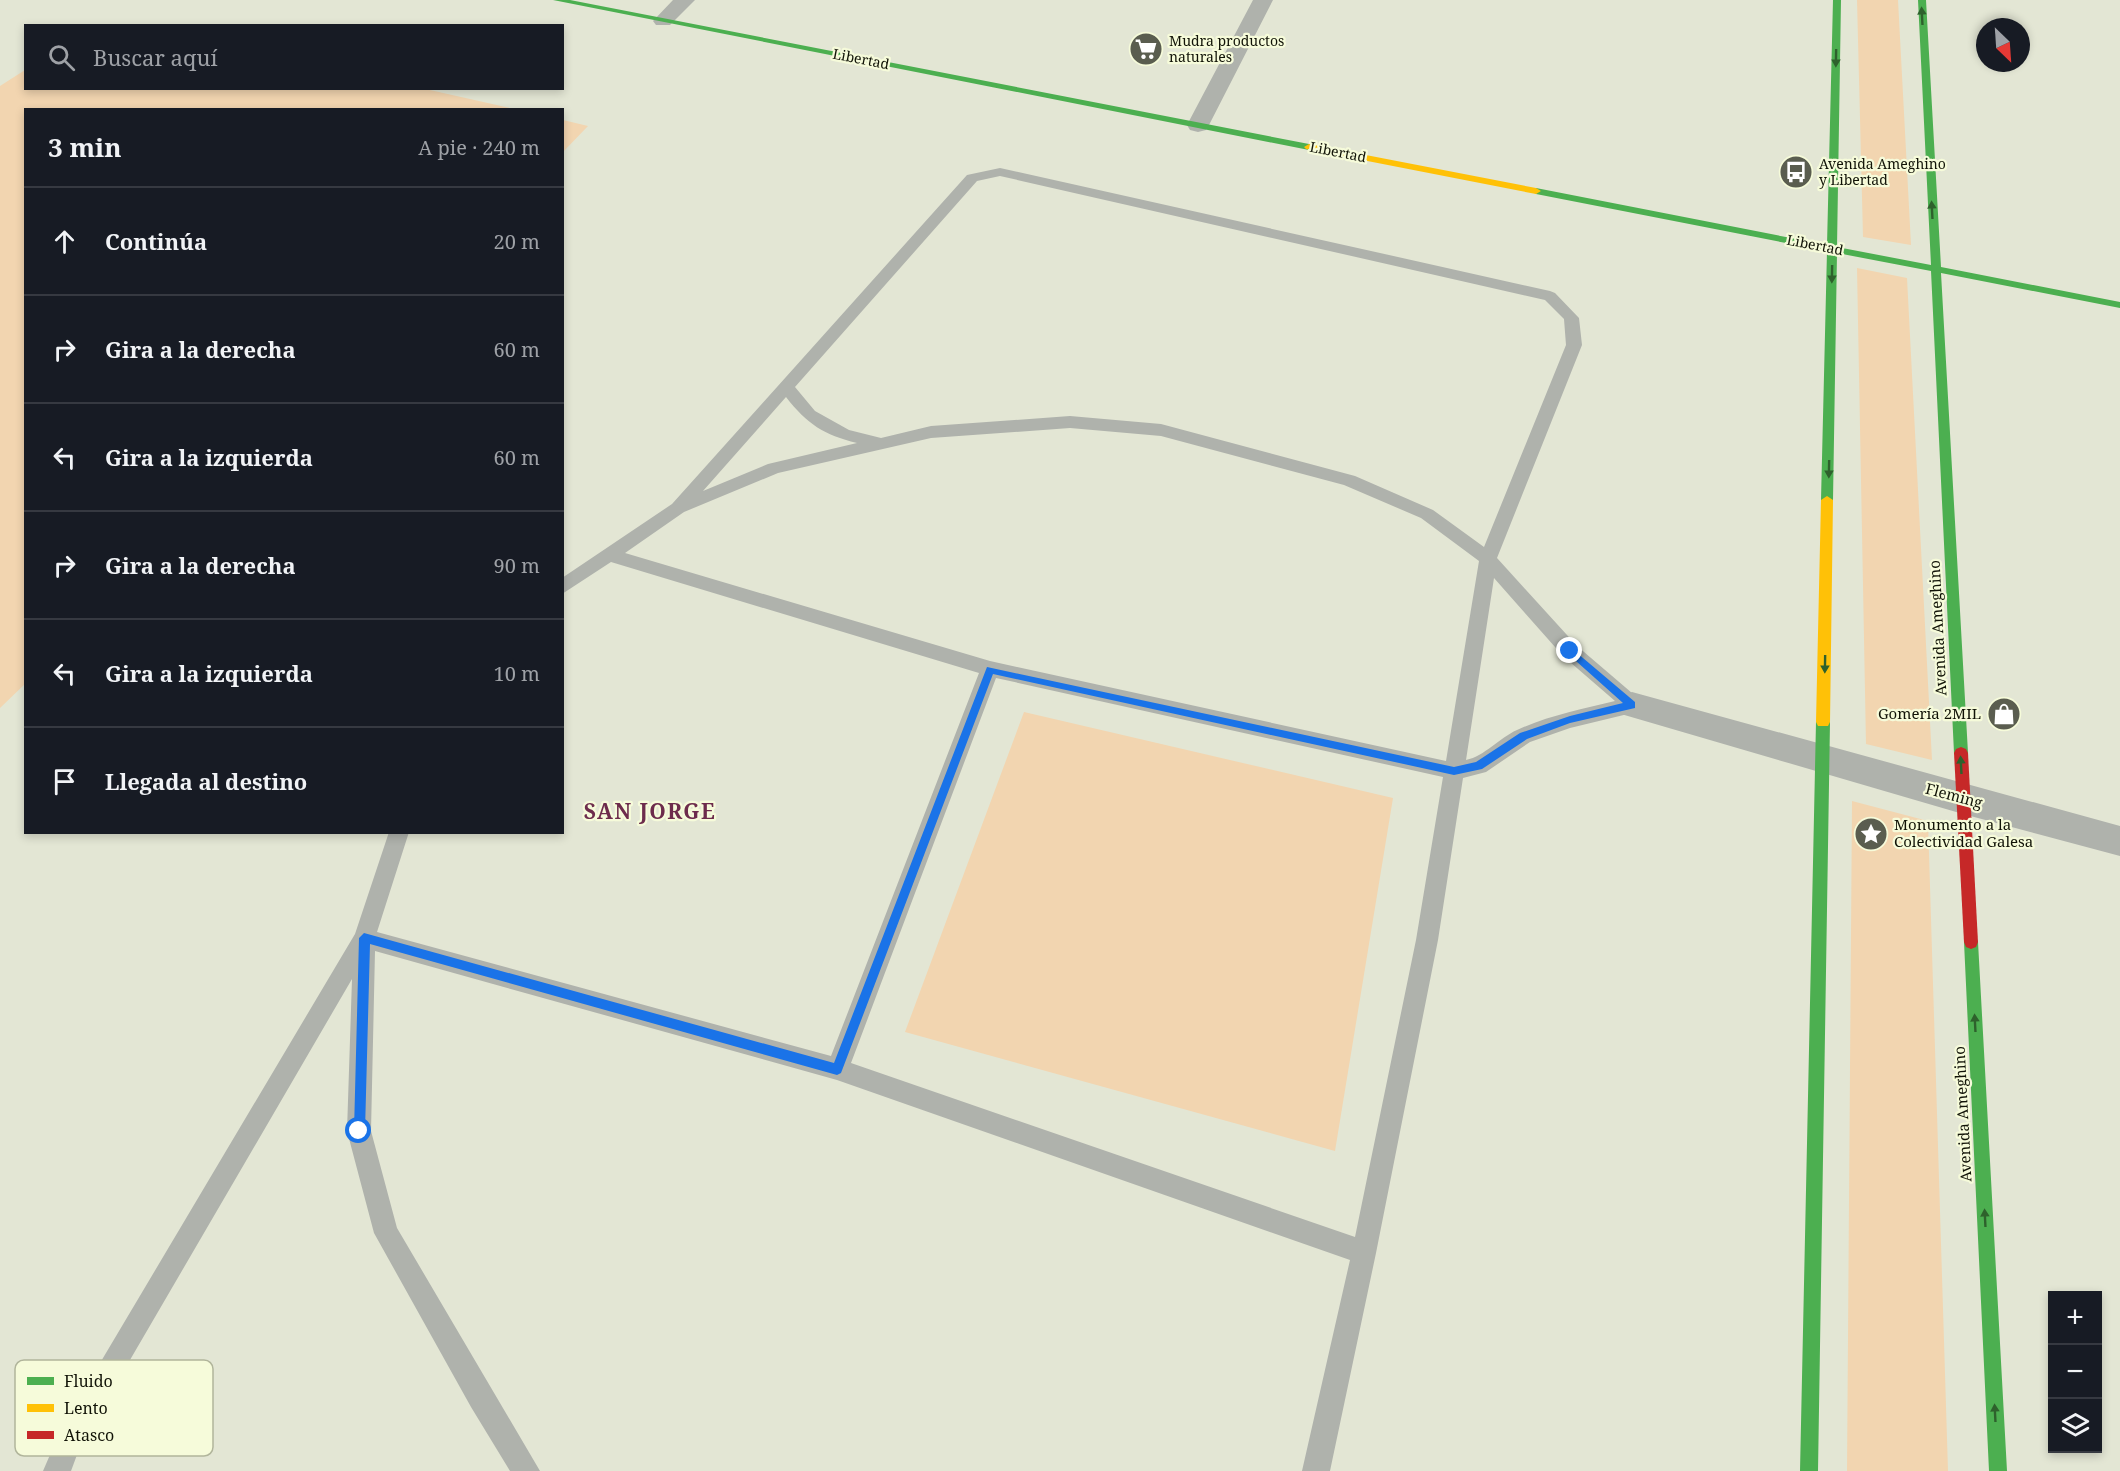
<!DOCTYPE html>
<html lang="es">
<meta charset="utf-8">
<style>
body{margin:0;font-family:"Noto Serif",serif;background:#242831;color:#f1f3f6}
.controls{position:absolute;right:18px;bottom:18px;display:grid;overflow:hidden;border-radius:0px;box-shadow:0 3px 9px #0003}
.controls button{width:54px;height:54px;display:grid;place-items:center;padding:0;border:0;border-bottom:2px solid #363941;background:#171b24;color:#f1f3f6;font:30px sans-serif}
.compass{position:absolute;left:1976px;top:18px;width:54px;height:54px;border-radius:50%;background:#171b24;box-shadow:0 3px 9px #0003;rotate:155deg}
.stop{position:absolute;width:18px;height:18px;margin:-14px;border:4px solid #1a73e8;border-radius:50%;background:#fff}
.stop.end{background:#1a73e8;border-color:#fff;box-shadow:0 2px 6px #0008}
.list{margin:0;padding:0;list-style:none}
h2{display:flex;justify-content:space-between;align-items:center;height:78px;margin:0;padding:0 24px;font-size:26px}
h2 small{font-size:20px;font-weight:400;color:#9ea1a6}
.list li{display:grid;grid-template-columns:39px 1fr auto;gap:18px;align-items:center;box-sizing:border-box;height:108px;padding:0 24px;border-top:2px solid #363941}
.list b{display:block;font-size:22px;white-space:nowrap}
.list em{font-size:20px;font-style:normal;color:#9ea1a6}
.icon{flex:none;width:33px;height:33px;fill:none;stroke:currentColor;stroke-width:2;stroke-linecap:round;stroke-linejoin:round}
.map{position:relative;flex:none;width:2120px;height:1471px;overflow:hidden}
.search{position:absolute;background:#171b24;box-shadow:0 3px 9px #0003;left:24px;top:24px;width:540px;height:66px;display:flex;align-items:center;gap:15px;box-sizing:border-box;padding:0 21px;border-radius:0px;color:#9ea1a6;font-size:22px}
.panel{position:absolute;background:#171b24;box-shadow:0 3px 9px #0003;left:24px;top:108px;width:540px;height:726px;border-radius:0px}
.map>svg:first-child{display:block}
.green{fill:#f2d5b0}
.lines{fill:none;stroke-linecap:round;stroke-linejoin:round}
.lane{fill:#afb2ac;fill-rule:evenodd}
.street{fill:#afb2ac;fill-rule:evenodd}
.fast{fill:#4caf50;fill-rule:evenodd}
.slow{fill:#ffc107;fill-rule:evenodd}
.jam{fill:#c62828;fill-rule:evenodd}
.oneway{fill:#2e612c}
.route{fill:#1a73e8}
.labels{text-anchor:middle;stroke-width:4.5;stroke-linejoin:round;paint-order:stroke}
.far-poi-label{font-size:14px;fill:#111307;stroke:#f6fbda;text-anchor:start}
.far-street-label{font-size:14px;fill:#111307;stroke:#f6fbda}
.street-label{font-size:15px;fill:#111307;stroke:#f6fbda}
.poi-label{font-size:15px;fill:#111307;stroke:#f6fbda;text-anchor:end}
.district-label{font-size:21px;font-weight:bold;letter-spacing:1.5px;fill:#6d2c4c;stroke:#f6fbda}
.key{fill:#f6fbda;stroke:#b1b59b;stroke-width:1.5}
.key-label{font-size:16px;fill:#111307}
</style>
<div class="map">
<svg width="2120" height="1471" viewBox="0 0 2120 1471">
<rect width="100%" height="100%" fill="#e3e6d4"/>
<path class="green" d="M1857,0H1898L1911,245L1863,237Z
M25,70L26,88H421L514,109L26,110V683L0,708V86Z
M563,120L588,126L563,152L562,120Z
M1857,268L1907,278L1932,760L1866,744Z
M1024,712L1393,798L1335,1151L905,1032Z
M1852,801L1928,821L1948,1471H1847Z"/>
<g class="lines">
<path class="lane" d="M1000,168L1550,291L1555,293L1579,318L1582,345L1497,558L1577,646L1639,699L1642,705L1639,711L1632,713L1570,728L1530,742L1486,772L1463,778L1438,940L1376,1253L1330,1471H1302L1350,1260L837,1080L375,951L371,1131L397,1228L540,1471H510L471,1407L374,1233L347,1131L352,979L81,1444L71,1471H43L62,1427L355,934L389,832H409L377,932L831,1056L979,673L611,562L562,594V578L672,504L967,175ZM1000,176L1545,300L1564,319L1566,345L1484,547L1433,510L1355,476L1161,424L1070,416L931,426L881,438L849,430L815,411L795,387L977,181ZM786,397C807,424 824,435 857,443L768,464L703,491ZM1070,428L1161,436L1344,485L1421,518L1479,561L1446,761L990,661L625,553L684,512L778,473L931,438ZM1494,578L1563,656L1615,701C1582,709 1547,716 1517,730C1499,738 1485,756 1466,760ZM996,678L1443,777L1416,940L1355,1237L851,1063Z"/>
<path class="street" d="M673,0H695L670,25H656L653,21Z
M1253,0H1273L1209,125L1206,130L1198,132L1190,130L1187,125Z
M1632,692L2120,826V856L1963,814L1621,714L1616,705L1621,696Z"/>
<path class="fast" d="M553,0H570L1309,144L1314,147L1309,150Z
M1833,0H1841L1837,247L1931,265L1918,0H1926L1941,267L2120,302V308L1941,273L1968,753L1966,757H1956L1954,753L1931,271L1837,253L1833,500L1827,504L1821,500L1827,251L1536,194L1531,191L1536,188L1827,245Z
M1823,716L1828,718L1830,722L1818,1471H1800L1816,722L1818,718Z
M1971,935L1976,937L1978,942L2007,1471H1989L1964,942L1966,937Z"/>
<path class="slow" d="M1309,144L1536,188L1541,191L1536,194L1306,149L1304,147Z
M1827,496L1833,500L1830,722L1828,726H1818L1816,722L1821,500Z"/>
<path class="jam" d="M1961,747L1966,749L1968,753L1978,942L1976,947L1971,949L1966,947L1964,942L1954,753L1956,749Z"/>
</g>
<defs><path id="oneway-solid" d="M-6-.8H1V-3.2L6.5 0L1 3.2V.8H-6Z" transform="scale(1.5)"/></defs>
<g class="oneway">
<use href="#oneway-solid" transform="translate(1922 16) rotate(-93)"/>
<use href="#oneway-solid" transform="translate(1836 58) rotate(91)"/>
<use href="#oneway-solid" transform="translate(1932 210) rotate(-93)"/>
<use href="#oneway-solid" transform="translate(1832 274) rotate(91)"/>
<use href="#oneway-solid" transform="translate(1829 469) rotate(91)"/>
<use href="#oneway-solid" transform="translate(1825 664) rotate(91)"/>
<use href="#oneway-solid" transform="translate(1961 765) rotate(-93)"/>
<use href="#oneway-solid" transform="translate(1975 1023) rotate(-93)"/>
<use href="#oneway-solid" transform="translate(1985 1218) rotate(-93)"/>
<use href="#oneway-solid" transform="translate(1995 1413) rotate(-93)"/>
</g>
<path class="route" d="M1570,647L1635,702V708L1570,723L1527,739L1482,769L1454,775L993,674L841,1073L837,1075L370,944L365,1131L359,1136L354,1131L359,938L364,933L834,1063L987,667L1454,767L1476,762L1520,733L1570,716L1623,703L1567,653V648Z"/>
<defs>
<symbol id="supermarket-disc" viewBox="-11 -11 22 22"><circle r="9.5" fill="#5a5d4f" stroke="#f6fbda"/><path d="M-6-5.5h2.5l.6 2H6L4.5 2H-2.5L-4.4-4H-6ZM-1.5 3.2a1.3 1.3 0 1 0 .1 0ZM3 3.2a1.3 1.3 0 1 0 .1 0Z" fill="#fff"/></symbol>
<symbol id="bus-disc" viewBox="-11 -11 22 22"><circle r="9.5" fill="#5a5d4f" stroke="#f6fbda"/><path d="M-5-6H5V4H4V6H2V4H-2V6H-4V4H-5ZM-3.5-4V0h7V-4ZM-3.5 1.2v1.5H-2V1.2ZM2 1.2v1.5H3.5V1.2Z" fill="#fff"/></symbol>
<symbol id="shop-disc" viewBox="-11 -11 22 22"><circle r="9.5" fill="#5a5d4f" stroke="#f6fbda"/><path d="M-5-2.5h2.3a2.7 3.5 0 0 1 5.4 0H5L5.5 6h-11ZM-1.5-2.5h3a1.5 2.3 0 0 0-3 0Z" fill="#fff"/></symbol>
<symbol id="sight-disc" viewBox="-11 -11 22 22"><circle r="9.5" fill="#5a5d4f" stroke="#f6fbda"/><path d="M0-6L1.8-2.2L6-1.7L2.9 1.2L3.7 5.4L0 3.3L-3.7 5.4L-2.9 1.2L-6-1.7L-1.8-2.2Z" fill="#fff"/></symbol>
</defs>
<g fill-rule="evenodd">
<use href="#supermarket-disc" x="1127" y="30" width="38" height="38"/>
<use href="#bus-disc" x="1777" y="153" width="38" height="38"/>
<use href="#shop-disc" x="1985" y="695" width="38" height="38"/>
<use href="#sight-disc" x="1852" y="815" width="38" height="38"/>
</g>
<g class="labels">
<g class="far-poi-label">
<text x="1169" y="46">Mudra productos<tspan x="1169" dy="16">naturales</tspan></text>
<text x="1819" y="169">Avenida Ameghino<tspan x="1819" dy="16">y Libertad</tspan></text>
</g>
<g class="far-street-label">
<text transform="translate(861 59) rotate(11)" y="5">Libertad</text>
<text transform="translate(1338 152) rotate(11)" y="5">Libertad</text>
<text transform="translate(1815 245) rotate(11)" y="5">Libertad</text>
</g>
<g class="street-label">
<text transform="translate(1938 628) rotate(-93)" y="5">Avenida Ameghino</text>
<text transform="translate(1954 796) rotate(15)" y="5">Fleming</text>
<text transform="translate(1963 1114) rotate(-93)" y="5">Avenida Ameghino</text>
</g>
<g class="poi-label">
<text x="1981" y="719">Gomería 2MIL</text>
<text x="1894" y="830" text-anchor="start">Monumento a la<tspan x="1894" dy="17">Colectividad Galesa</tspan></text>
</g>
<g class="district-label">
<text x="650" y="819">SAN JORGE</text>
</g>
</g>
<rect x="15" y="1360" width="198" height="96" rx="9" class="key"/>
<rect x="27" y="1377" width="27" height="8" fill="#4caf50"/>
<rect x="27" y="1404" width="27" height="8" fill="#ffc107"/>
<rect x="27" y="1431" width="27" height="8" fill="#c62828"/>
<g class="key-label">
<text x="64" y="1387">Fluido</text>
<text x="64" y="1414">Lento</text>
<text x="64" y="1441">Atasco</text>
</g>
</svg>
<div class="controls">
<button>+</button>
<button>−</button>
<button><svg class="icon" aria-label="layers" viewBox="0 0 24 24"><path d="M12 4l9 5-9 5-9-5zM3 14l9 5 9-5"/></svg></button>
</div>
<svg class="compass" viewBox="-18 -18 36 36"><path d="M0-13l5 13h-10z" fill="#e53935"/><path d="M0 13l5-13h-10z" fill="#9ea1a6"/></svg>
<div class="stop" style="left:359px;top:1131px"></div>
<div class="stop end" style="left:1570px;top:651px"></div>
<div class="search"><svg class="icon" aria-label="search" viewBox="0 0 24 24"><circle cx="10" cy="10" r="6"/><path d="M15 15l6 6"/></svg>Buscar aquí</div>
<section class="panel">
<h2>3 min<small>A pie · 240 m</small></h2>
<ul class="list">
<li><svg class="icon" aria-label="ahead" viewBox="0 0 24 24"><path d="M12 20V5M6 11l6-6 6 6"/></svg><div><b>Continúa</b></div><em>20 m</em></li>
<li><svg class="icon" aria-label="right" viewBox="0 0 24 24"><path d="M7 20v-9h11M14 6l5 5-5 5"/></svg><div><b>Gira a la derecha</b></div><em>60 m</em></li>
<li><svg class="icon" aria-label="left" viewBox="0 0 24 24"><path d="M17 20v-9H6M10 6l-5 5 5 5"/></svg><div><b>Gira a la izquierda</b></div><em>60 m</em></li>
<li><svg class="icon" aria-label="right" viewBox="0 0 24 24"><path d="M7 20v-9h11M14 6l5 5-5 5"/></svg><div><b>Gira a la derecha</b></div><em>90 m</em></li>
<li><svg class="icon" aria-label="left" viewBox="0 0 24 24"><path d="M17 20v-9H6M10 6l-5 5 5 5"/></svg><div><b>Gira a la izquierda</b></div><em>10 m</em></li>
<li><svg class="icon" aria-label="arrive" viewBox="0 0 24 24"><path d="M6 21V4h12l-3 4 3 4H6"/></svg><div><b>Llegada al destino</b></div></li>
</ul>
</section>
</div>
